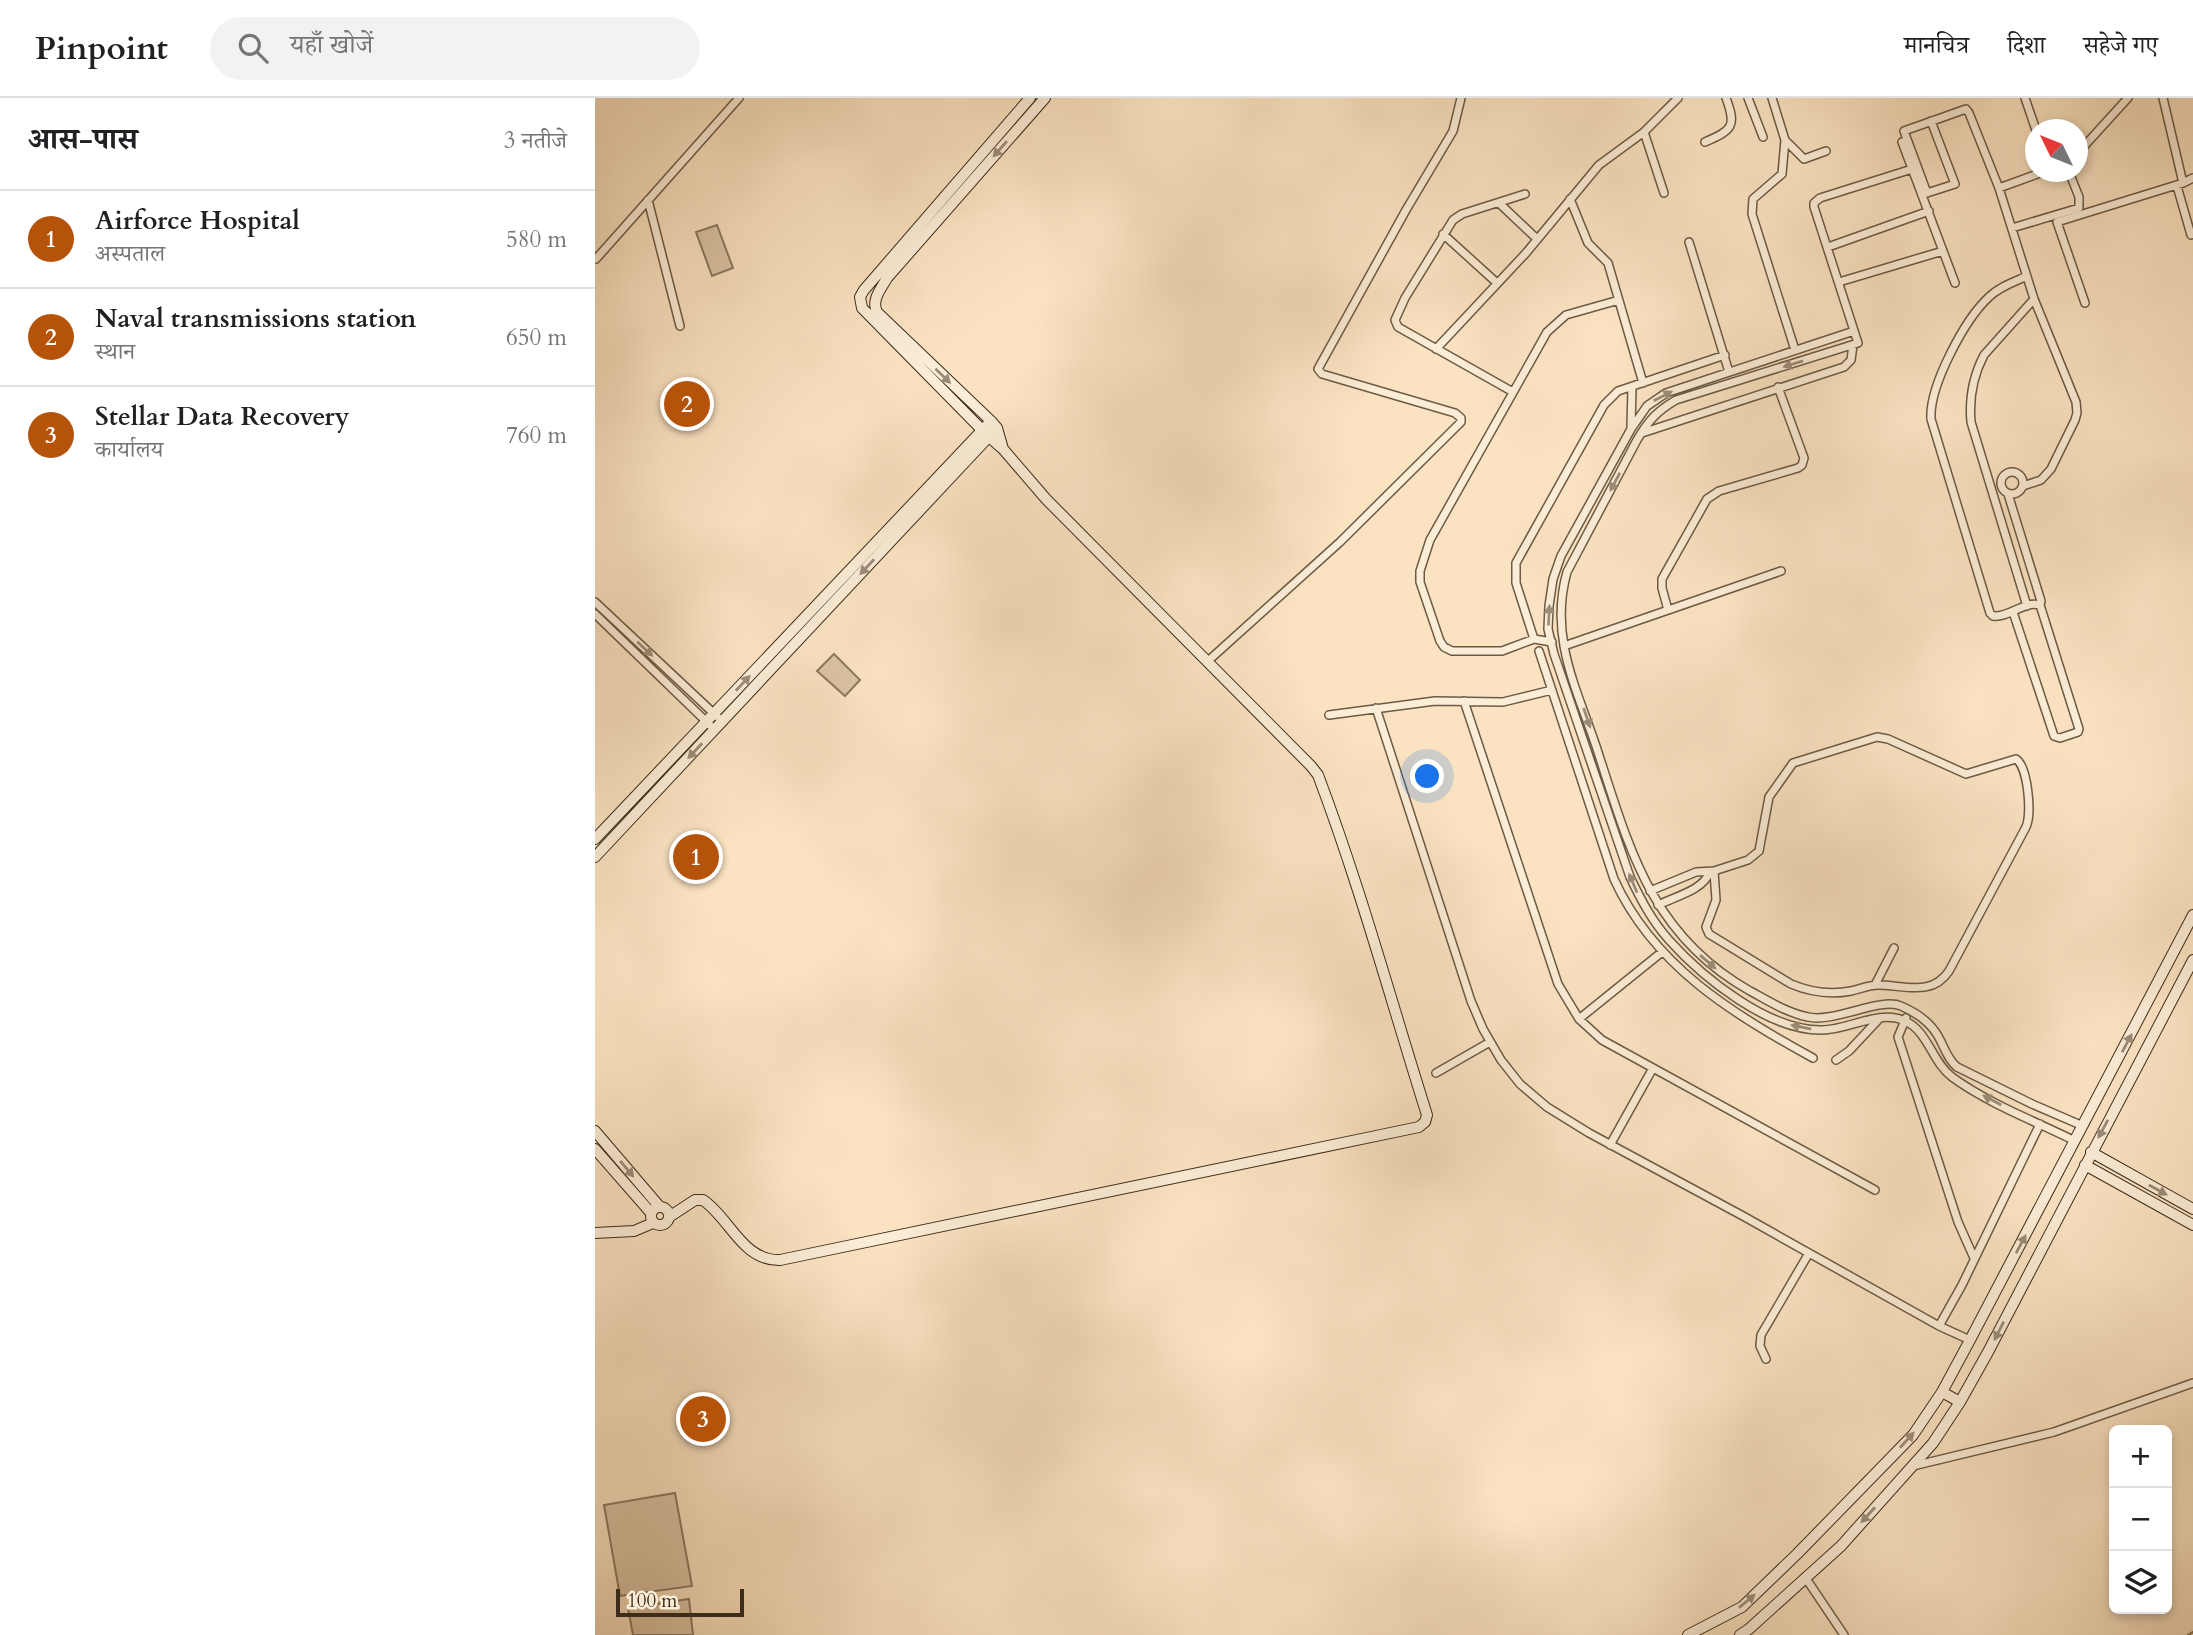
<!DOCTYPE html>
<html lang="hi">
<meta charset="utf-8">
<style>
body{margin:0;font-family:Cardo,"Noto Serif Devanagari",serif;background:#f2f2f2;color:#202124}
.controls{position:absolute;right:21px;bottom:21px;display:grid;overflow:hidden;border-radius:10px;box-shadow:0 4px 10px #0003}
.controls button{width:63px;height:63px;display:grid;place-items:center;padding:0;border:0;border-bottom:2px solid #e0e0e0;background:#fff;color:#202124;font:35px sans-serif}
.compass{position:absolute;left:1430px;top:21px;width:63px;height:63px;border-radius:50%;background:#fff;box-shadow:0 4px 10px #0003;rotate:313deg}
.scale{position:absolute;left:21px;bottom:18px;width:128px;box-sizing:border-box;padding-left:7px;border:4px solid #3d2c1a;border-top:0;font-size:19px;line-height:24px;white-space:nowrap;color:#3d2c1a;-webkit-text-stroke:5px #fcedd7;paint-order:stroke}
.you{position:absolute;left:833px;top:679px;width:24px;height:24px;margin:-18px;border:5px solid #fff;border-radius:50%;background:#1a73e8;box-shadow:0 0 0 10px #1a73e833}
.badge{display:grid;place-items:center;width:46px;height:46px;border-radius:50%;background:#b45309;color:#fff;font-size:23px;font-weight:700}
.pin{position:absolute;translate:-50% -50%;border:4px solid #fff;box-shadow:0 2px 7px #0006}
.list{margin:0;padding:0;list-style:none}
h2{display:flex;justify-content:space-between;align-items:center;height:91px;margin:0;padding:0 28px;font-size:30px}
h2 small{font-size:23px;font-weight:400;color:#757577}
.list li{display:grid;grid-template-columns:46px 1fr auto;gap:21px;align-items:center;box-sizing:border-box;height:98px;padding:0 28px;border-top:2px solid #e0e0e0}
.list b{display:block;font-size:26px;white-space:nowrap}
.list p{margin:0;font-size:23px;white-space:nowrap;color:#757577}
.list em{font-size:23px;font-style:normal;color:#757577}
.icon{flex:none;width:38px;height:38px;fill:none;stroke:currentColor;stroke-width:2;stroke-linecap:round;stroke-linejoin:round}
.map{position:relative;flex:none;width:1598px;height:1537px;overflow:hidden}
header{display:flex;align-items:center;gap:42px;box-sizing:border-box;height:98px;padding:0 35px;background:#fff;border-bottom:2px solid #e0e0e0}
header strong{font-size:33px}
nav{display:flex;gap:38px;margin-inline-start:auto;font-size:24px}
.search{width:490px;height:63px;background:#f2f2f2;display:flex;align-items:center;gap:18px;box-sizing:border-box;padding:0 24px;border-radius:38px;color:#757577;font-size:26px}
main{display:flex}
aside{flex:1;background:#fff}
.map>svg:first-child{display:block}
.green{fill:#dbc4a5;stroke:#8c7860;stroke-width:2}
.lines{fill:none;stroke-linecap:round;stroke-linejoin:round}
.stream{stroke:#88755d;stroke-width:2.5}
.street-casing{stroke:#6c5a44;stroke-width:10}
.secondary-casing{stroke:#3d2c1a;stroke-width:12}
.street{stroke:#fcedd7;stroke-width:7}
.secondary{stroke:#fcedd7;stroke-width:10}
.oneway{fill:#9c8c78}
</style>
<header>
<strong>Pinpoint</strong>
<div class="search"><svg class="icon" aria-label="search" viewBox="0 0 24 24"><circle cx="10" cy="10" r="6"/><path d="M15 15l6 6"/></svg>यहाँ खोजें</div>
<nav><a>मानचित्र</a><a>दिशा</a><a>सहेजे गए</a></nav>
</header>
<main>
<aside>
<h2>आस-पास<small>3 नतीजे</small></h2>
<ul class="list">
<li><span class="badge">1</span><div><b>Airforce Hospital</b><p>अस्पताल</p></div><em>580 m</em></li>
<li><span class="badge">2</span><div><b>Naval transmissions station</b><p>स्थान</p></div><em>650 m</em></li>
<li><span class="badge">3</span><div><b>Stellar Data Recovery</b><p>कार्यालय</p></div><em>760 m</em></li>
</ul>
</aside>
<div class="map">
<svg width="1598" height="1537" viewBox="0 0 1598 1537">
<rect width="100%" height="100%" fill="#fbe3c2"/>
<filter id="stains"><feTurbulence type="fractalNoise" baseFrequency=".00286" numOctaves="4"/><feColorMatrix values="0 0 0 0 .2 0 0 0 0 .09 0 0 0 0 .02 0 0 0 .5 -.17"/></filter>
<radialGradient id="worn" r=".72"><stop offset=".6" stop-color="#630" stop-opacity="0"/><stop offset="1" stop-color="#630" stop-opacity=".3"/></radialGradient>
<path class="green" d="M122,127L138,170L117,178L101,134Z
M239,556L265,582L250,598L222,573Z
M80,1395L97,1488L25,1498L9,1407Z
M94,1501L98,1537H38L33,1510Z"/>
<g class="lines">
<path class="stream" d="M1593,1537L1598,1534"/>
<defs>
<path id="street" d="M1153,0L1168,39
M1177,0L1190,42L1187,76L1158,101L1157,116L1200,252
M1430,0L1441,32
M1336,23L1360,86L1332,95L1309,33L1371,11L1374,15L1404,90L1439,201L1481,304L1482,315L1480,322L1456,371L1446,382L1428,388
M1049,34L1069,95
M1190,42L1209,61L1231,53
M1110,44C1137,32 1142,29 1131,0
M1307,44L1360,185
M1482,56L1533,0
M1317,71L1225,100L1219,105V109L1263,245L1081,302C1062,313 1053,323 1042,342L972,474C954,538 981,589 1001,648C1034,749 1055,837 1155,893C1172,902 1192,915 1213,919C1239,925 1285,899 1306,908C1320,914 1335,924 1343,938C1349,948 1352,961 1362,969L1437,1006L1488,1028
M1588,85L1598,80
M1582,88L1596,137
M1404,90L1448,74
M975,101L993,145L1013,165L1048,285
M53,102L85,228
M904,105L942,141
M1417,130L1484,110V99L1474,74
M848,136L902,185
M1094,144L1134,274
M1233,149L1334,113
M1,161L144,0
M1244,184L1348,153
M1490,205L1462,124L1588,85L1568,0
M1259,233L1071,295L1052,308L1036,331L966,458L958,481L954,508L953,531L959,556L1035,779C1046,802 1057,823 1074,842C1108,880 1174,933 1227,932C1254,932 1284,911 1310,923C1333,933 1337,964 1357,979C1394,1006 1440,1023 1480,1043
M841,251L931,155L1004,67L1049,34L1083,0
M918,294L803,229L800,222L810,200L858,122L867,116L930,96
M1036,330L1037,289
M1047,335L1249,269L1256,262L1258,247
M1406 385a11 11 0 1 1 22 0a11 11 0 1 1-22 0Z
M1413,396L1446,503L1445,507
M0,504L128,624
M1432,508L1376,324C1374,301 1378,278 1389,257L1439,201
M1073,512L1067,490V481L1112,401L1124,393L1203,370L1207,367L1209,360L1183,289
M1418,514L1459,638L1465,640L1483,634L1484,631L1445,507C1430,502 1414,520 1398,518L1395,515L1336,321C1334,288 1370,221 1394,199C1404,189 1419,184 1432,178
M0,516L120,632
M939,541L921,485V465L1009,307L1023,293L1130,257
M957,544L939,541L907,553H857L849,549L845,543L825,484V473L835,442L952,234L971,217L1024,202
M969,548L1186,473
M944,553L1019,781C1058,867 1137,916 1218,960
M613,563L745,444L866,324V320L860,315L727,276L723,271L811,112L858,33L866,0
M869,603L963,886L984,921L1007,942L1280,1092
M781,610L876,903L888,931L906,962L925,986L952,1009L994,1035L1148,1118L1344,1228L1375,1242
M734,617L840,603L908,604L957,592
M1055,793L1101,774L1119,773L1153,762L1164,753L1174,699L1198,665L1282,639L1293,641L1371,676L1421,661C1433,669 1437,716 1431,729L1354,873C1337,899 1309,887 1283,887C1274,887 1265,891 1256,893C1235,897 1215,894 1196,886L1114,836L1111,829L1121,802L1119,773
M1063,807C1081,798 1107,793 1115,774
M1280,887L1299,850
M1311,920L1303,939L1363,1124L1379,1160
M984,921L1067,854
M1241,962L1254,953L1283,922
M841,975L895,944
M1015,1047L1058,970
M1344,1228L1367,1187L1445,1026
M1171,1261L1165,1248L1166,1237L1214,1155
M1318,1368L1459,1334L1598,1285
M1210,1479L1249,1537"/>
<path id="secondary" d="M408,351L402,330L396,323L282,214C276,202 286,191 292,180L450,0
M0,741L396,323
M0,759L402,330
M0,1033L64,1108
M0,1051L56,1115
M1496,1054L1598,1111
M1490,1067L1598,1127
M56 1118a9 9 0 1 1 18 0a9 9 0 1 1-18 0Z
M74,1119L100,1102H108C135,1120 147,1163 185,1162L824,1029L830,1024L832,1017C796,903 765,788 723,677L716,668L451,401L408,351L394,339L267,210L265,199L269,192L435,0
M0,1135L39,1133L58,1125
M1347,1294L1365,1304
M1093,1537L1147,1509L1202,1456L1318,1337L1347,1294L1375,1242L1598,817
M1145,1537L1154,1531L1246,1448L1338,1345L1365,1304L1393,1254L1598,862"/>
</defs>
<use href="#street" class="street-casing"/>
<use href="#secondary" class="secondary-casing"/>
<use href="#street" class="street"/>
<use href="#secondary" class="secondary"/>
</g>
<defs><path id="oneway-solid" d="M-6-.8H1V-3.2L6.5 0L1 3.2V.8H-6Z" transform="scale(1.75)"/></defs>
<g class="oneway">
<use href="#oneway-solid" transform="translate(405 51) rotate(131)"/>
<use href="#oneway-solid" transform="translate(1198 266) rotate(163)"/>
<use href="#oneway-solid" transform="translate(348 278) rotate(44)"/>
<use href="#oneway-solid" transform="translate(1068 298) rotate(-27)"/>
<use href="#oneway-solid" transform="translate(1020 384) rotate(118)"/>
<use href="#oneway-solid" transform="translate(272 469) rotate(133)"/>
<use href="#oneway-solid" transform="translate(954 517) rotate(-87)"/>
<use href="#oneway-solid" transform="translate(50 551) rotate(43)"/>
<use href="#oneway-solid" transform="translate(148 585) rotate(-47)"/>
<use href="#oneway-solid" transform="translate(992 620) rotate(71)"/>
<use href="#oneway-solid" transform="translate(100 653) rotate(133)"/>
<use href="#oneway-solid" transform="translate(1038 785) rotate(-113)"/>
<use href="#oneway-solid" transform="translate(1113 864) rotate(41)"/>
<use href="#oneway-solid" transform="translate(1206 929) rotate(-168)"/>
<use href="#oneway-solid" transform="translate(1532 945) rotate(-62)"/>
<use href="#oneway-solid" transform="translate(1397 1002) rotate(-152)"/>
<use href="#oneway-solid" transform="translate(1508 1031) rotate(118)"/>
<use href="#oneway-solid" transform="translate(32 1071) rotate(50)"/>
<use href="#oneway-solid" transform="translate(1563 1092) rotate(29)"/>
<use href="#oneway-solid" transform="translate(1426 1146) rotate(-62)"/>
<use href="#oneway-solid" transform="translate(1404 1233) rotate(117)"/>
<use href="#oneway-solid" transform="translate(1312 1342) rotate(-48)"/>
<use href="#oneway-solid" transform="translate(1273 1417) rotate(132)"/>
<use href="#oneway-solid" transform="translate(1152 1503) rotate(-40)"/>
</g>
<rect width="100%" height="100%" filter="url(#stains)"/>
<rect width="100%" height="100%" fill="url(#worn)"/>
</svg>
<div class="controls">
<button>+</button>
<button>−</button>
<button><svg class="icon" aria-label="layers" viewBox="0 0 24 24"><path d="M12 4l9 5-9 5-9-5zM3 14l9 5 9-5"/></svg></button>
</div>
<svg class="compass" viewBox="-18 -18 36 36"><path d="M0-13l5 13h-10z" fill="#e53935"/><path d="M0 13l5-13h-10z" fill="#757577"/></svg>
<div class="scale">100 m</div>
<div class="you"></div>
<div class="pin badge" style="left:101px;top:759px">1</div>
<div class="pin badge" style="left:92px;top:306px">2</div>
<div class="pin badge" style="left:108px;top:1321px">3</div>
</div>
</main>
